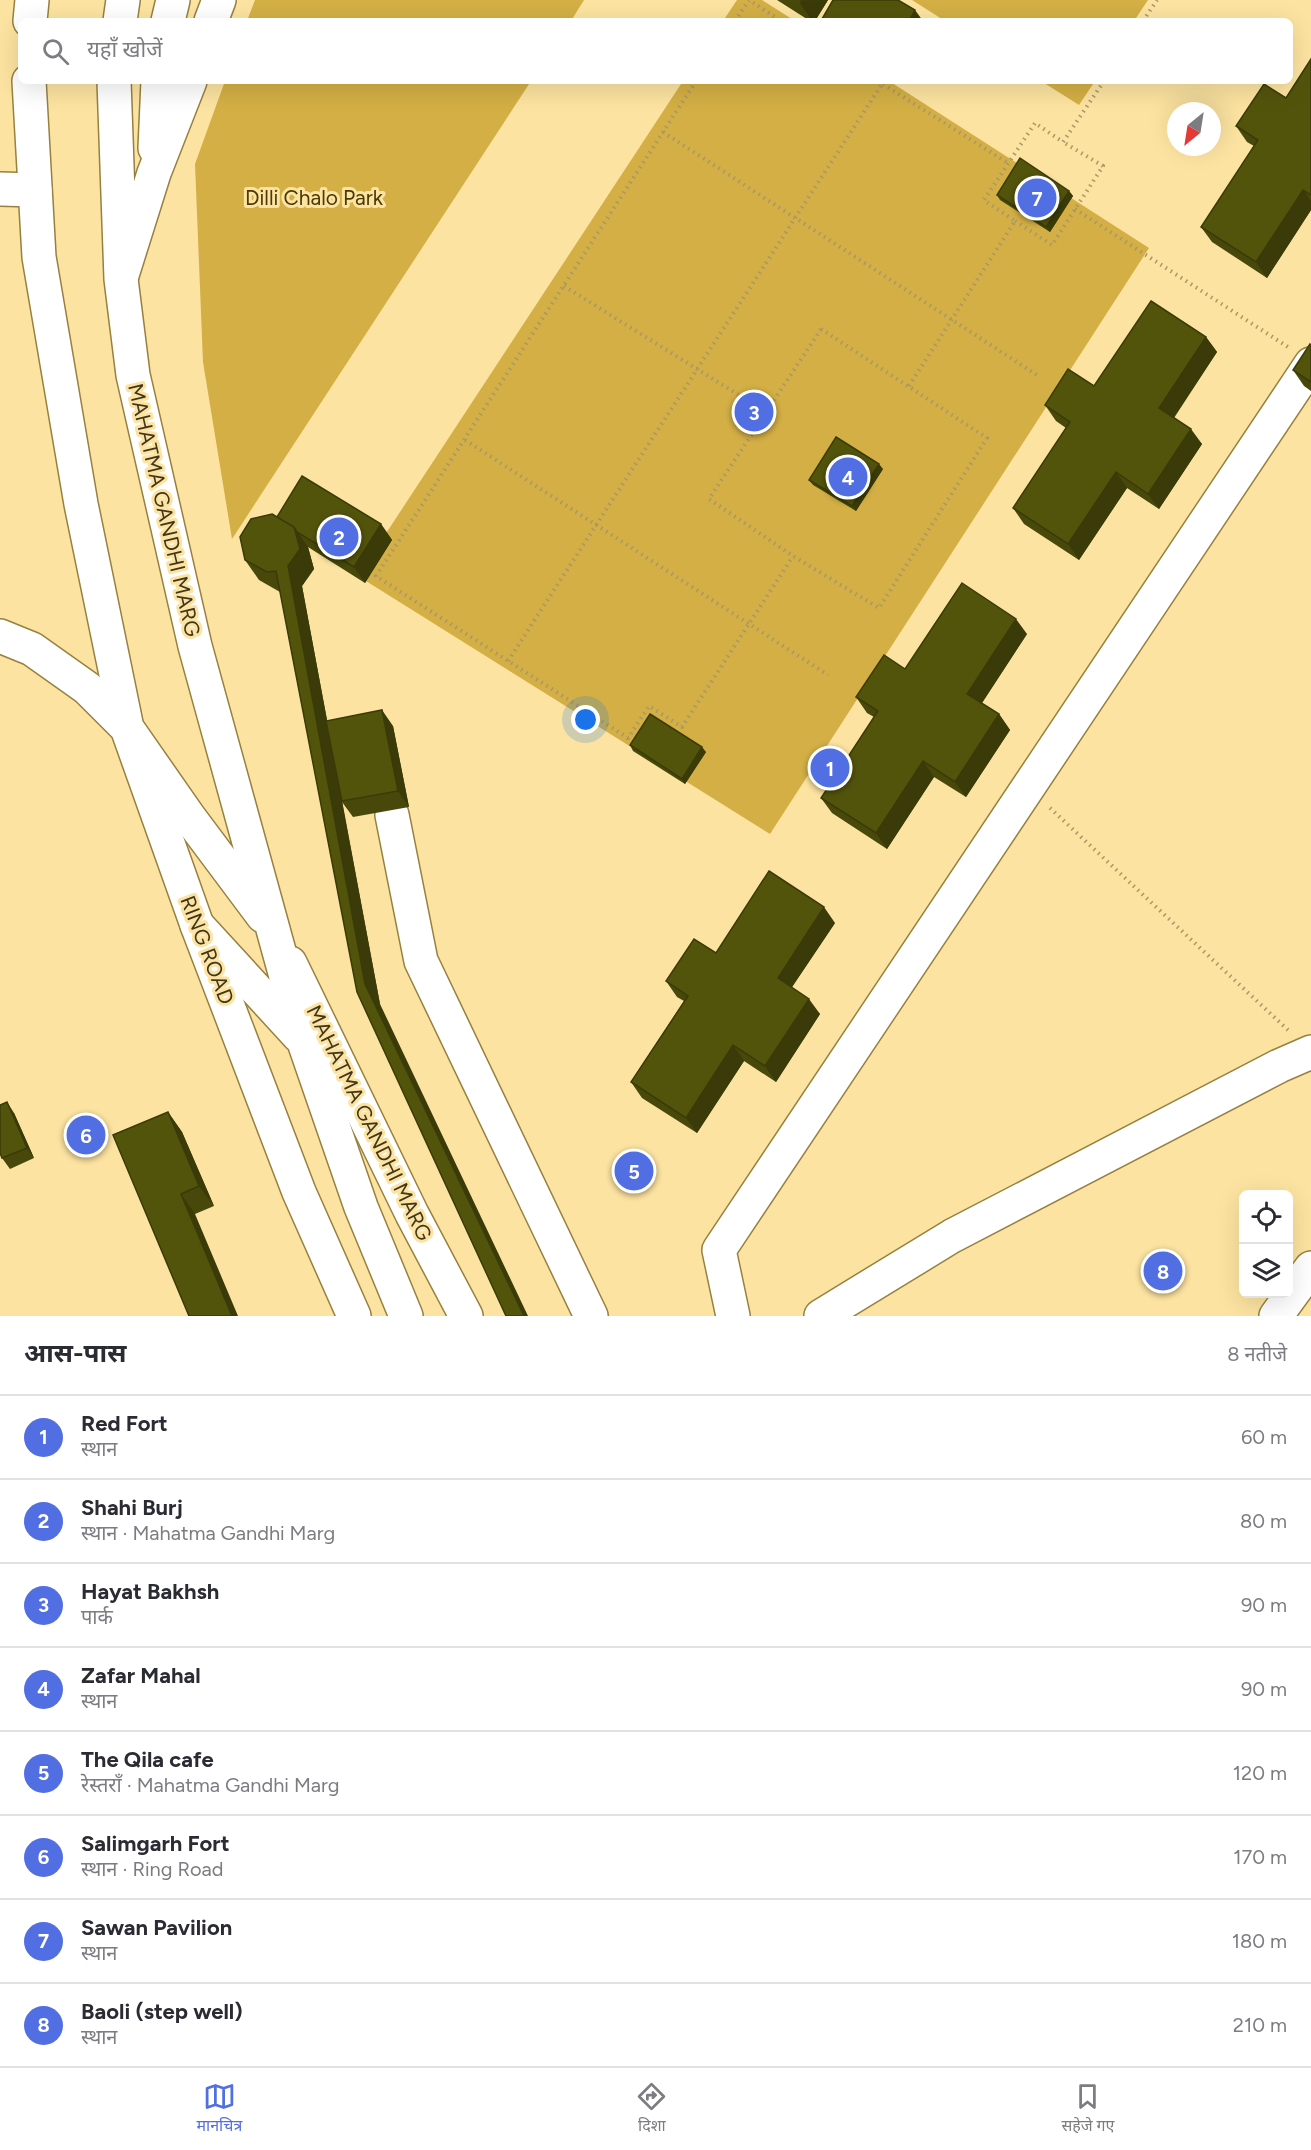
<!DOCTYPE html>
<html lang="hi">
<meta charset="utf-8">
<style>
body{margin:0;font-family:Figtree,"Noto Sans Devanagari",sans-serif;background:#f2f2f3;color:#2b2b33}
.controls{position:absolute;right:18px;bottom:18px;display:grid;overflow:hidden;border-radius:9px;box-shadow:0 6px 24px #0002}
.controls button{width:54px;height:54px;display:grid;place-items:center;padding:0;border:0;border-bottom:2px solid #e1e1e2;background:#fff;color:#2b2b33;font:30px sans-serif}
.compass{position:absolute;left:1167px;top:102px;width:54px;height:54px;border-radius:50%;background:#fff;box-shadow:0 6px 24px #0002;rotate:210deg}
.you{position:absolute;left:586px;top:720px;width:21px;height:21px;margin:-15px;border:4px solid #fff;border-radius:50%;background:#1a73e8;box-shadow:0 0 0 9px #1a73e833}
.badge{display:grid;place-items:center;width:39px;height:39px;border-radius:50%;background:#526ee3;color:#fff;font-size:20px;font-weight:700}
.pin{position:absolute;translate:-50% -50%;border:3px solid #fff;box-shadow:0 2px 6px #0006}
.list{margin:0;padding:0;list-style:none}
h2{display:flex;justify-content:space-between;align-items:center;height:78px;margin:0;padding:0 24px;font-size:26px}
h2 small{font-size:20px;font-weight:400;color:#7c7c81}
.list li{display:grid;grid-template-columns:39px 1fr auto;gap:18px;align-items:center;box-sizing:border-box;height:84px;padding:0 24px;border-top:2px solid #e1e1e2}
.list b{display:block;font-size:22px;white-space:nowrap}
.list p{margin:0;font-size:20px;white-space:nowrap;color:#7c7c81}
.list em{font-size:20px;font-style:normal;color:#7c7c81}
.icon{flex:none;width:33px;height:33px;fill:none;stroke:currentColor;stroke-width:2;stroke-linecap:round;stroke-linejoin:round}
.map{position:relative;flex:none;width:1311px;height:1316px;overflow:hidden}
.search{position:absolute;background:#fff;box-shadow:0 6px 24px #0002;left:18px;right:18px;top:18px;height:66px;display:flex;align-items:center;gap:15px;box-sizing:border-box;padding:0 21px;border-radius:9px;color:#7c7c81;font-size:22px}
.sheet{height:750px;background:#fff}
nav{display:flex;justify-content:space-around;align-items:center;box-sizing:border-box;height:84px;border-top:2px solid #e1e1e2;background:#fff;font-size:16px;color:#7c7c81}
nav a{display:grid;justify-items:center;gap:3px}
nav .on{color:#526ee3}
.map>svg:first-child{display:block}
.green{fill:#d3af45}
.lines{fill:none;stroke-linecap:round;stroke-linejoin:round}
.minor-casing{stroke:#978040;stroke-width:36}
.major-casing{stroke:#978040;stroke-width:36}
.highway-casing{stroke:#978040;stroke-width:36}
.path{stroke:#a99766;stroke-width:4;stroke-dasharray:1.5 4.5;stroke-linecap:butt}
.minor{stroke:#fff;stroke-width:33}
.major{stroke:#fff;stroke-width:33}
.highway{stroke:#fff;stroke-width:33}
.wall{fill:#47480a}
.shaded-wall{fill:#3a3b08}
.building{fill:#53540c;stroke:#3a3b08;stroke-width:1.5}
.labels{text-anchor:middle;stroke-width:6;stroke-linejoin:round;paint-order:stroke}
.park-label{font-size:21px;fill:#4a3904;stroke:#fce3a1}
.street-label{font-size:21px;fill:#3f361b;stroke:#fce3a1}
</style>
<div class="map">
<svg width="1311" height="1316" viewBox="0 0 1311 1316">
<rect width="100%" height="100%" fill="#fce3a1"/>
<path class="green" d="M255,0H584L571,21H247Z
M737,0H762L795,21H723Z
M912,0H1148L1134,21H945Z
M225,81H531L232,539L203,362L195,164Z
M683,81H889L1149,248L770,834L358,576Z
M1041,81H1095L1079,105Z"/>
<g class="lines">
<defs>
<path id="minor" d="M168,21L173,0
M211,21L219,0
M155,148L158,81
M0,189L35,190
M122,275L154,173L190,81
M392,815L421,961L591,1316
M290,963L412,1214L466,1316
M733,1316L719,1250L1311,364
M821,1316L952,1236L1279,1066L1311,1052
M1276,1316L1311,1268"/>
<path id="major" d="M30,21L32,0
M120,21L123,0
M29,81L39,257L81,504L127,728L189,817L263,916
M114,81L121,279L133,375L195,646L304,1042L361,1207L406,1316
M197,925L299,1036"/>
<path id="highway" d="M0,636L32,649L87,688L127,728L197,925L299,1192L354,1316"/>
</defs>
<use href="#minor" class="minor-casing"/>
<use href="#major" class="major-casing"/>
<use href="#highway" class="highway-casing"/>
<path class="path" d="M735,21L749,0L781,21
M1143,21L1157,0
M696,81L376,576L628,738L649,706L682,727L793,556
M878,81L1008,163
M663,132L1040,377
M1075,209L1288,347
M1015,221L1052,245L1103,166L1063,142
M564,286L766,412
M821,329L987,438L879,608L793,556L709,499Z
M909,386L1015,221L984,200L1035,123L1063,142L1104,81
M465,440L828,675
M508,661L882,84
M1050,808L1288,1030"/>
<use href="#minor" class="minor"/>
<use href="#major" class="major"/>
<use href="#highway" class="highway"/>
</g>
<path class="wall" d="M777,0H828L815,21H810Z
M1311,59V210L1267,278L1212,242L1201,227L1254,146L1247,142L1236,126L1286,98Z
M1069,191L1073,196L1050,232L1000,200L997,195Z
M1206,337L1217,352L1174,418L1202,444L1159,509L1127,488L1079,560L1024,524L1013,508L1066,428L1056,421L1045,405L1094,386Z
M1311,345V391L1304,386L1293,370Z
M883,469L856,511L813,485L809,480Z
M277,517L381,524L392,540L365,583L308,547L314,569L302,586L327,720L393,726L409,807L353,817L342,802L380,1004L357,992L280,592L259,580L245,560Z
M1027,634L982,703L999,714L1010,730L966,797L934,777L887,849L832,813L821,798L874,717L867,713L856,697L905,669Z
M630,745L706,752L685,784L633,751Z
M835,923L792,987L820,1014L776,1082L744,1061L697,1133L642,1098L631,1082L684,1001L677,997L666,981L716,953Z
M168,1112L182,1132L214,1206L195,1214L189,1316Z
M14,1113L34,1158L10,1169L2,1158Z"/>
<path class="shaded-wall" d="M801,0H828L815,21H812L800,3Z
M915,10L923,21H909Z
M1303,190L1311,201V210L1267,278L1256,262Z
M1069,191L1073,196L1050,232L1046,227Z
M1206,337L1217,352L1170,423L1159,408Z
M1191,429L1202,444L1159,509L1148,494Z
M879,464L883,469L856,511L852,506Z
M1116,472L1127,488L1079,560L1068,544Z
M381,524L392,540L365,583L354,567Z
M294,527L308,547L314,569L302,586L380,1004L528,1316H524L365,984L288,566Z
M1016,619L1027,634L978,709L967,694Z
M382,710L393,726L409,807L398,791Z
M999,714L1010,730L966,797L955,782Z
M702,747L706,752L685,784L682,779Z
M923,761L934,777L887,849L876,833Z
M824,907L835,923L788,993L778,978Z
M809,999L820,1014L776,1082L765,1066Z
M733,1045L744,1061L697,1133L686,1118Z
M7,1102L14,1113L34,1158L27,1148Z
M168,1112L182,1132L214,1206L199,1186Z
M181,1194L195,1214L238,1316H232Z"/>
<path class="building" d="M833,0H898L915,10L909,21H826L822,19Z
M1311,59V195L1303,190L1256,262L1201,227L1258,140L1236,126L1264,84L1286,98Z
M1020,158L1069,191L1046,227L997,195Z
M1151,301L1206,337L1159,408L1191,429L1148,494L1116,472L1068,544L1013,508L1070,422L1045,405L1068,369L1094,386Z
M1310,344L1311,345V382L1293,370Z
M836,437L879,464L852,506L809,480Z
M302,476L381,524L354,567L297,532L294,527L277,517Z
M272,514L294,527L300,549L288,566L365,984L524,1316H506L357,992L276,571L267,572L245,560L240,537L251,519Z
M962,583L1016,619L967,694L999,714L955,782L923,761L876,833L821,798L878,711L856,697L884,655L905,669Z
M382,710L398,791L342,801L326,721Z
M650,714L702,747L682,779L630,745Z
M769,871L824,907L778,978L809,999L765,1066L733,1045L686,1118L631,1082L688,996L666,981L694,939L716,953Z
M7,1102L27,1148L2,1158L0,1153V1105Z
M168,1112L199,1186L181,1194L232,1316H189L113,1135Z"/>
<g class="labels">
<g class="park-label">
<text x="314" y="205">Dilli Chalo Park</text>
</g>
<g class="street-label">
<text transform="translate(164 510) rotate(77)" y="7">MAHATMA GANDHI MARG</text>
<text transform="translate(207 950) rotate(69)" y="7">RING ROAD</text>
<text transform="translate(369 1123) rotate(64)" y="7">MAHATMA GANDHI MARG</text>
</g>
</g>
</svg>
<div class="controls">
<button><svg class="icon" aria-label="locate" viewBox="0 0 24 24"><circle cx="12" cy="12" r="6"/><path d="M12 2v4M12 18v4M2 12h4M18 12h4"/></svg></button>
<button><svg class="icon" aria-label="layers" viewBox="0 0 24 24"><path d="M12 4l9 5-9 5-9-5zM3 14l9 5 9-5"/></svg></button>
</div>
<svg class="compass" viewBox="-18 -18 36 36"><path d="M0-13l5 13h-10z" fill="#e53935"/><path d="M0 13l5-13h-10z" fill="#7c7c81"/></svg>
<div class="you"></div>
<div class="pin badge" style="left:830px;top:768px">1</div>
<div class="pin badge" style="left:339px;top:537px">2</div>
<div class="pin badge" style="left:754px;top:412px">3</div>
<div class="pin badge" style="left:848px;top:477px">4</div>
<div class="pin badge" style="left:634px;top:1171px">5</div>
<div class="pin badge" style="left:86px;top:1135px">6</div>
<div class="pin badge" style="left:1037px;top:198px">7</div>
<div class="pin badge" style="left:1163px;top:1271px">8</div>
<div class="search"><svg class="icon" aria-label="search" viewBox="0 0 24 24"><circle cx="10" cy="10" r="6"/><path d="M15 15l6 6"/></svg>यहाँ खोजें</div>
</div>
<section class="sheet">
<h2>आस-पास<small>8 नतीजे</small></h2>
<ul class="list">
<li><span class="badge">1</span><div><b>Red Fort</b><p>स्थान</p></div><em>60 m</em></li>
<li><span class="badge">2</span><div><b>Shahi Burj</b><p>स्थान · Mahatma Gandhi Marg</p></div><em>80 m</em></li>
<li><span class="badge">3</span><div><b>Hayat Bakhsh</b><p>पार्क</p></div><em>90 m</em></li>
<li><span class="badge">4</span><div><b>Zafar Mahal</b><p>स्थान</p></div><em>90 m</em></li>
<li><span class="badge">5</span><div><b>The Qila cafe</b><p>रेस्तराँ · Mahatma Gandhi Marg</p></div><em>120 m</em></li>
<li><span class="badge">6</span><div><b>Salimgarh Fort</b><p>स्थान · Ring Road</p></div><em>170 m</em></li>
<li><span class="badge">7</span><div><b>Sawan Pavilion</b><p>स्थान</p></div><em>180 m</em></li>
<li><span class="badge">8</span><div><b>Baoli (step well)</b><p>स्थान</p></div><em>210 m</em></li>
</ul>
</section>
<nav>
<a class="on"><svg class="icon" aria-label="map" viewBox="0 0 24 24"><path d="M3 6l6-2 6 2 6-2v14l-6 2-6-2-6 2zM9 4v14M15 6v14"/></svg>मानचित्र</a>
<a><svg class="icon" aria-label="directions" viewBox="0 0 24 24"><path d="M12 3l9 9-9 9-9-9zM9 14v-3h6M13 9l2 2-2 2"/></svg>दिशा</a>
<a><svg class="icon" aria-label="saved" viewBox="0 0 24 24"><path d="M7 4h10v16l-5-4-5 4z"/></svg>सहेजे गए</a>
</nav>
